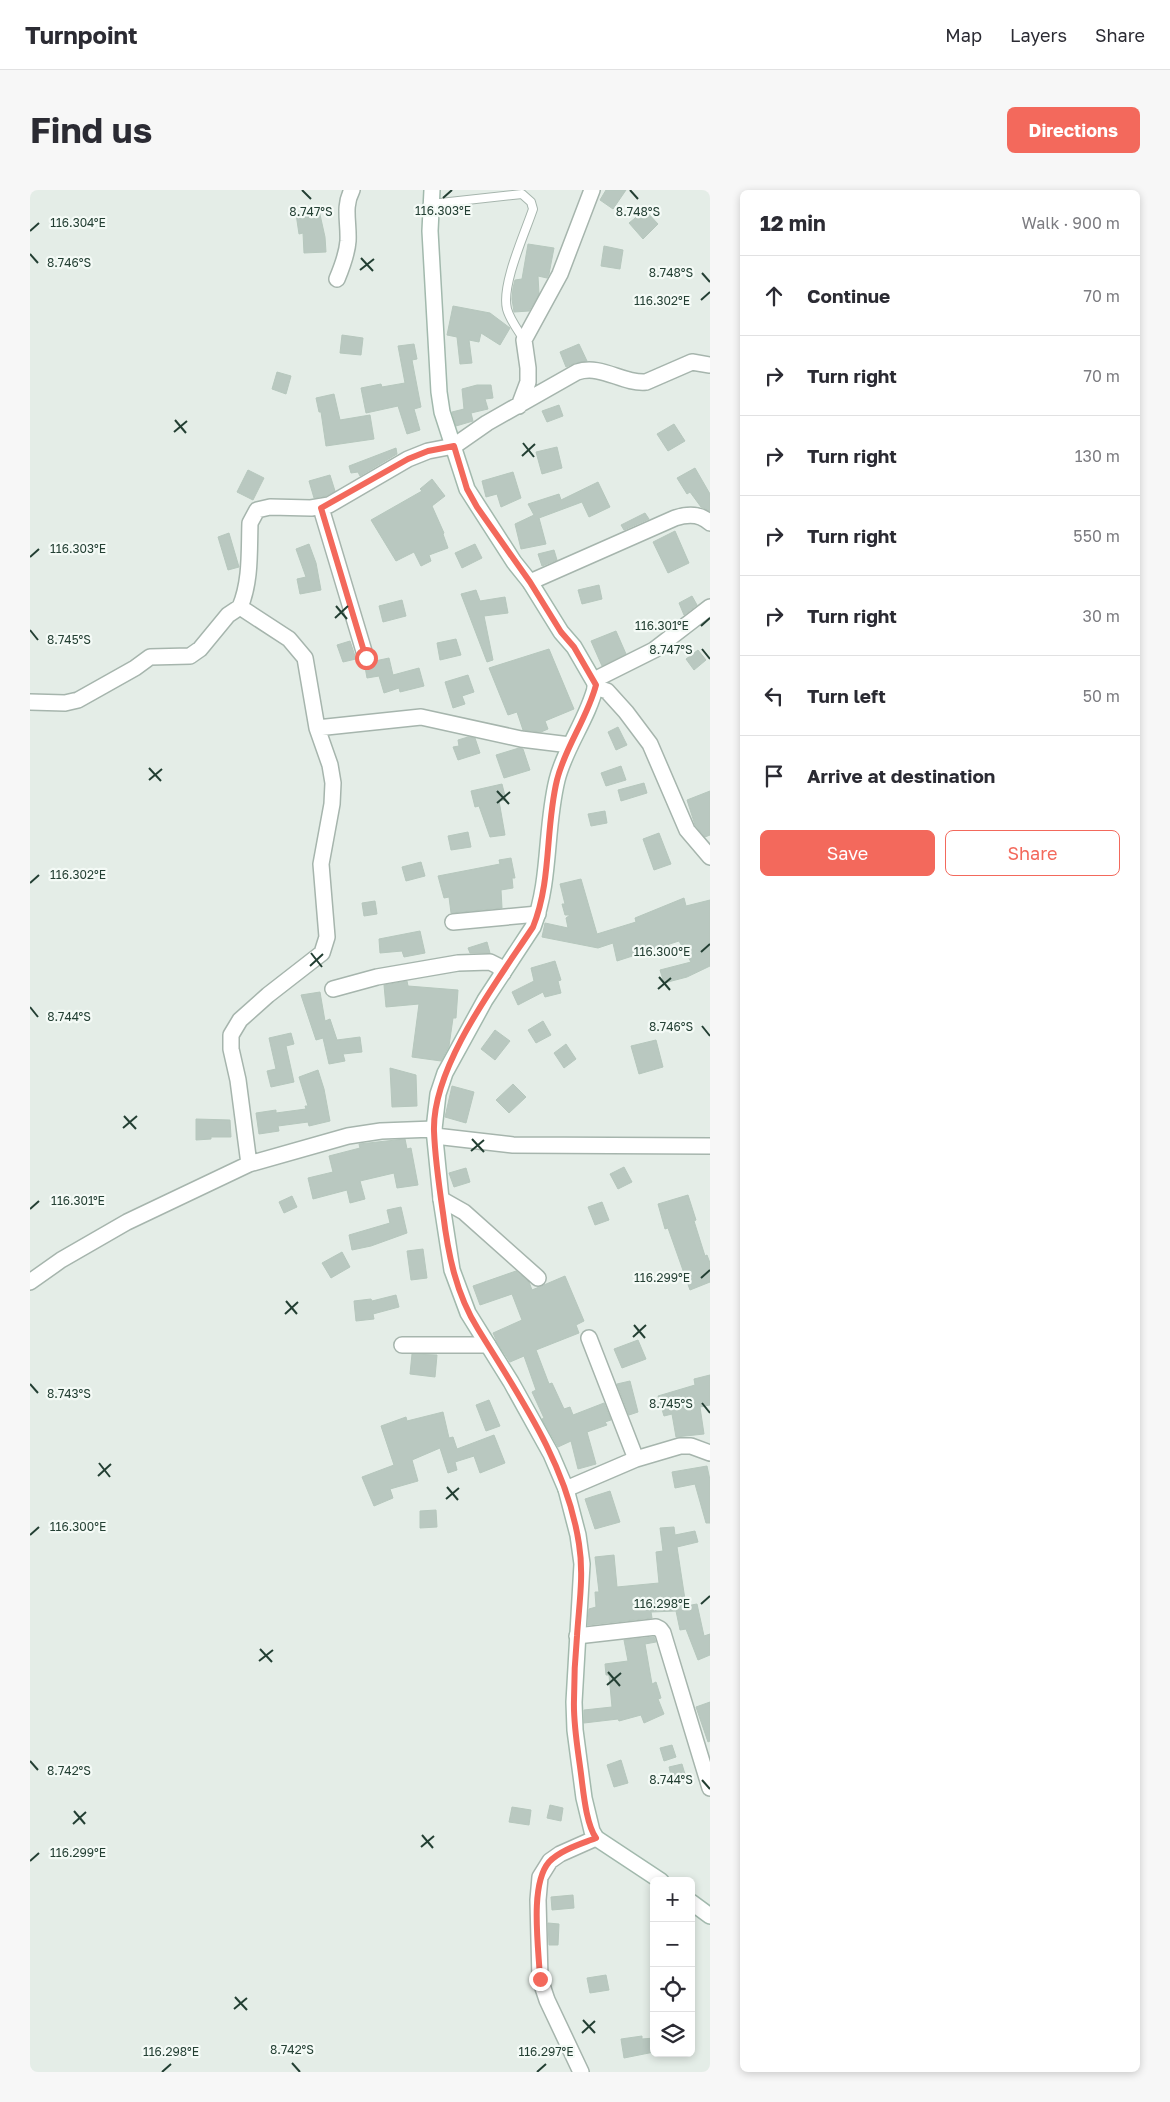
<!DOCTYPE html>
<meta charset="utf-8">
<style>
body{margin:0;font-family:"Golos Text",sans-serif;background:#f7f7f7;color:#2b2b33}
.controls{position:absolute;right:15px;bottom:15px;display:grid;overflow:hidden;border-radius:8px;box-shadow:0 2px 8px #0003}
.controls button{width:45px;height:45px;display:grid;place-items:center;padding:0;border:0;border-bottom:1px solid #e1e1e2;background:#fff;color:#2b2b33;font:25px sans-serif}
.stop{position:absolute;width:15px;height:15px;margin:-11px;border:4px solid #f3695c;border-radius:50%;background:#fff}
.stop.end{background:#f3695c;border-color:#fff;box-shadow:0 1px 5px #0008}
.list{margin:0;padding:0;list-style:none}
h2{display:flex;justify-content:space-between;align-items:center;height:65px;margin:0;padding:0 20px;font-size:21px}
h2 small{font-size:16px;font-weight:400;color:#7c7c81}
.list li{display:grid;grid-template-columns:32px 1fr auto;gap:15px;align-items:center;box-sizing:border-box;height:80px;padding:0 20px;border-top:1px solid #e1e1e2}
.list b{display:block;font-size:19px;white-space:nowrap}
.list em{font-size:16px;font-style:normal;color:#7c7c81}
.actions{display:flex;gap:10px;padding:15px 20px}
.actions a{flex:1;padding:11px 0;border:1px solid #f3695c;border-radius:8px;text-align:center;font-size:18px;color:#f3695c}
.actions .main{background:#f3695c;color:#fff}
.icon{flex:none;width:28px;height:28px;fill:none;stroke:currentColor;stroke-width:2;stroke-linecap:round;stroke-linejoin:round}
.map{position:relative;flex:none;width:680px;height:1882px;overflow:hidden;border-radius:8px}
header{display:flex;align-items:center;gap:30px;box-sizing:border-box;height:70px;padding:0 25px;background:#fff;border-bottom:1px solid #e1e1e2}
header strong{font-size:24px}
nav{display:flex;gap:28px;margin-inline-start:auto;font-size:18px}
.intro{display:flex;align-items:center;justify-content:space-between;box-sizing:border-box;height:120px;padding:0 30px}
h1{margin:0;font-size:35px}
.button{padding:12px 22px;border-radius:8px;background:#f3695c;color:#fff;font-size:18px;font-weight:700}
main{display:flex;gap:30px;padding:0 30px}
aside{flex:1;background:#fff;border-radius:8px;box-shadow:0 2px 8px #0003}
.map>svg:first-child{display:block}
.building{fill:#b9c8c0;stroke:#b6c7bd}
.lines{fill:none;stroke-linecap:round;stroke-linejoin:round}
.lane-casing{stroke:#a6b5ad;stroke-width:10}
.street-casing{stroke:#a6b5ad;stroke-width:18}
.secondary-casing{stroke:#a2b9ad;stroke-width:18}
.lane{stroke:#fff;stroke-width:8}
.street{stroke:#fff;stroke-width:15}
.secondary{stroke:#fff;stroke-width:15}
.route{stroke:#f3695c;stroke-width:6}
.ticks{fill:none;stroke:#233f33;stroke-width:2}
.ticks-label{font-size:12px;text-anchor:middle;fill:#233f33;stroke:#f4faf6;stroke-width:4.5;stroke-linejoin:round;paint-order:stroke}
</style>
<header>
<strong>Turnpoint</strong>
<nav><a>Map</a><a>Layers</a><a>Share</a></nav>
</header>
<div class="intro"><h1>Find us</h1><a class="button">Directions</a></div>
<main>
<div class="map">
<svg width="680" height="1882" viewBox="0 0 680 1882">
<rect width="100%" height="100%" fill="#e4ede7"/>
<path class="building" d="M576,0H596L583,19L570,10Z
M289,20L295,47L296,62L274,63L273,43L269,44L266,24Z
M615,20L628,34L613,49L599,33Z
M498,54L524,58L519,84L517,88L508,86L509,104L499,121L484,122L482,109L483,98L485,90L492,89Z
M574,56L593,60L590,79L571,76Z
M423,116L460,123L480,138L470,155L451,143L449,152L439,150L442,173L430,174L427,147L417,145Z
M312,145L333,148L331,165L310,163Z
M384,154L387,169L382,170L391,217L384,219L390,240L377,244L368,216L336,223L331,198L351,194L352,197L375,193L368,156Z
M549,154L557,171L545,173L536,177L530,162Z
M247,182L261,186L256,204L242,199Z
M447,195H461L463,208L455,209L458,219L441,223L443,231L426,236L422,222L434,219L432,199Z
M304,204L310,230L340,225L344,249L296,256L291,222H289L286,208Z
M529,215L533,226L517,232L512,221Z
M644,234L655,251L638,261L627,244Z
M527,257L532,278L512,284L506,262Z
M366,258L367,264L330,286L328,282L321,283L319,276Z
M665,278L680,304V321L671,317L660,302L657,304L647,288Z
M218,280L234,288L223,310L207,302Z
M483,282L491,308L471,317L467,304L456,307L452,291Z
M300,285L305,301L296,306L284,308L279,291Z
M402,289L415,306L402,316L414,343L413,344L418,358L399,365L401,371L391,376L384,362L366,371L341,330L392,301L390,299Z
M568,292L580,317L559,327L552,312L509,328L516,354L491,359L485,334L504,325L498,314L529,304L531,310Z
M615,323L619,329L594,340L591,335Z
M645,341L659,373L638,383L623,352Z
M199,343L209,377L198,380L188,347Z
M279,354L286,373L291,400L270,404L267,389L276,387L266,359Z
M445,354L452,368L432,378L425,363Z
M524,360L527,370L512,376L508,364Z
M569,395L572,409L552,414L548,400Z
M446,400L450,411L475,407L478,423L454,426L463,470L457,472L431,404Z
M662,406L667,415L654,425L649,413Z
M372,410L376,426L353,432L349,416Z
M586,441L596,464L572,476L561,451Z
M426,449L431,465L410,470L407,453Z
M320,451L326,469L313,472L307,455Z
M519,459L544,519L515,531L518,539L511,542L493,540L487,522L478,525L459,478Z
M668,460L676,470L664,480L656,469Z
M359,468L363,485L389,478L394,496L370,502L369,498L354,503L349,486L337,488L335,477L342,475L345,471Z
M438,485L444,502L432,506L435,514L423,518L415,492Z
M588,537L597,555L586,560L578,542Z
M438,547L445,548L450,563L428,570L423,557L429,556L428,550Z
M489,558L493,559L500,580L474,588L466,565Z
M591,576L596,590L576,596L571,583Z
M614,593L617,603L591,611L588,600Z
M472,594L476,610L469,611L475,645L460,647L449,616L445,617L441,601Z
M680,601V645L675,647L665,635L657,610Z
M575,621L577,633L561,636L558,624Z
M438,642L441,657L421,660L418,646Z
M629,643L641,674L624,680L613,649Z
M481,668L485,688H482L483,698L471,700L472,718L421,723L419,707L414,708L408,686L470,674L469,670Z
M391,672L395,686L376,691L372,677Z
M551,689L567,744L606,732L605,728L654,708L656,716L680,710V776L657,787L634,793L630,780L661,772L649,751L587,771L583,753L568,758L512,747L515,733L538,738L536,728L540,725H535L532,714H535L530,694Z
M345,711L347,724L334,726L332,713Z
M390,741L395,763L374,767L372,761L350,763L349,749Z
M457,752L460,763H440L438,758Z
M525,771L531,790L528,791L531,803L515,807L513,802L488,815L482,802L504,791L501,778Z
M377,791L378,796L428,800L426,828H423L419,856L411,871L382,867L389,814L356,817L354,795Z
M290,802L295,831L300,829L307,850L330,847L332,862L313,864L315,871L299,874L293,848L286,850L271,805Z
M513,831L521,845L506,853L498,840Z
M465,840L480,851L465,870L451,859Z
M261,843L264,854L256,856L264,892L241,897L237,881L246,879L239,848Z
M626,850L633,877L609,884L601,856Z
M536,854L546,869L534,878L524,863Z
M360,878L386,885L387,916L362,917Z
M288,880L294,899L300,931L279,936L278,932L248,936L249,941L229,944L226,923L246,920V923L276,919L275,916H278L269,887Z
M483,894L496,907L479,923L466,910Z
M422,896L444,902L436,933L415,927Z
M166,929L200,930L201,947H181V949L166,950Z
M375,949L377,959L381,958L388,995L367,998L364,983L330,991L335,1009L320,1013L317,1000L283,1009L278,988L303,982L299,966L330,958L329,954Z
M594,977L602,992L588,999L580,984Z
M436,978L440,992L424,997L419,983Z
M658,1005L666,1030L664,1031L675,1066L677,1065L680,1073V1092L660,1100L638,1038L635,1039L628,1014Z
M262,1006L267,1017L254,1023L249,1012Z
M572,1012L579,1030L565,1035L558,1017Z
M371,1017L377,1043L341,1056L322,1060L319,1045L360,1033L357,1020Z
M393,1059L397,1088L381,1090L377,1061Z
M312,1062L320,1077L301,1088L292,1073Z
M486,1081L499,1092L502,1100L535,1086L554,1131L546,1135L549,1143L506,1160L519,1194L522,1193L534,1219L540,1217L543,1225L574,1213L581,1230L575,1232L577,1235L557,1242L566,1274L548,1279L541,1251L528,1257L512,1229L514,1228L502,1202L506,1200L494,1166L480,1172L468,1154L463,1143L492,1130L482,1104L450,1115L443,1096Z
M366,1105L369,1117L343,1124L344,1129L326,1131L324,1111L341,1109L342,1111Z
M608,1150L616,1169L592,1178L584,1159Z
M382,1164L407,1165L405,1187L380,1184Z
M680,1185V1215L670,1217L674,1244L646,1247L642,1224L634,1226L628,1206L665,1195L664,1189Z
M600,1191L608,1222L599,1225L587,1194Z
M459,1210L470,1236L456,1241L446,1215Z
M413,1222L419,1248L423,1247L427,1259L464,1245L475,1273L450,1283L444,1266L425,1272L427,1280L418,1283L410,1258L382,1270L388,1291L360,1299L363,1308L344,1316L332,1287L364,1275L351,1236L376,1227L377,1231Z
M677,1276L680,1290V1333H676L665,1294L645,1298L642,1282Z
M580,1301L590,1332L565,1339L555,1309Z
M406,1320L407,1337L390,1338V1321Z
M644,1337L645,1345L665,1341L668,1352L647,1357L656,1416L667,1414L674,1446L680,1444V1465L668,1470L656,1439L650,1440L646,1421L621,1422L622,1428L558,1435V1434L559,1419L566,1417L565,1402H569L565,1367L584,1365L587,1397L629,1393L626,1362L633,1361L630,1338Z
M624,1447L626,1452L615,1454L622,1494L626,1492L631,1508L628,1509L634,1524L614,1533L611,1525L589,1531L588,1529L554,1533V1520L582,1517L579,1485H576L575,1474L598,1471L594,1450Z
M680,1512V1551L678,1552L666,1517Z
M642,1555L646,1567L634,1571L630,1558Z
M591,1570L598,1593L584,1597L577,1575Z
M652,1574L657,1591L643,1594L639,1577Z
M520,1615L533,1618L531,1631L517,1628Z
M482,1617L501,1620L499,1635L479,1632Z
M543,1705L544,1718L522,1720L521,1707Z
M518,1733L529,1734L528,1755H519Z
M576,1785L579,1800L560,1803L557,1788Z
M612,1846V1849L624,1848V1862L594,1868L591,1849Z"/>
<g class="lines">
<defs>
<path id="lane" d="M401,14L492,4L501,12L503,19C495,43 471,95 477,119C480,130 488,140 494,150"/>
<path id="street" d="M307,89C312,77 317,64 318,51C319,32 313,17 322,0
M489,216L498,192V178L494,150L530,84L562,0
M291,318L336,468
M500,392L645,328C657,324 670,323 680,333
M564,490L624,460L680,417
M565,497L577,501L596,522L620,554L657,640L680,667
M0,512L35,513L48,510L105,478L120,467L160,466L170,459L198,425L210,417
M287,538L391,527L491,549L540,555
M423,732L508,724
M303,799L347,787L428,773L460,772L468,776L473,783
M405,946L483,955L680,956
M219,974L208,890L201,859V845L210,830L238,805L292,763L297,747L291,674L302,614L303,593L300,575L287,538L275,468L259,449L210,417C221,391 219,361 220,333L227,320L240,317L281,318L299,315L378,269L398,261L424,256L457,233L547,182C572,174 592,194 616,192L662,172L680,175
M411,1009L434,1022L508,1088
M0,1092L31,1070L97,1032L219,974L318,946L351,941L404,939
M559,1148L606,1269
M372,1155H458
M536,1299L606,1269L650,1256H661L680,1263
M547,1446L626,1437L630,1439L633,1443L680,1598
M551,1882L517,1810L510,1789L508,1710L510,1687L520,1671L530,1664L566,1648"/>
<path id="secondary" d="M402,0L400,41L409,202L412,222L437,299L484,372L500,392L531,442L544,457L566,495C558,529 535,557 527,590C515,639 521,690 503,737L455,810L415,883L408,904L404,939L411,1009L422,1080L438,1123L481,1192L521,1264L536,1299L548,1345L552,1374L544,1512L545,1540L554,1608L562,1641L566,1648L631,1691
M661,1712L680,1726"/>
</defs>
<use href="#lane" class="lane-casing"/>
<use href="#street" class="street-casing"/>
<use href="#secondary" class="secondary-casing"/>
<use href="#lane" class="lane"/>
<use href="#street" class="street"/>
<use href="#secondary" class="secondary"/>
</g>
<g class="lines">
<path class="route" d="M336,468L291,318L378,269L398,261L424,256L437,299L447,317L500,392L531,442L544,457L566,495C557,529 535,557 527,590C515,639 522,690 503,737C468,790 402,876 404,941C405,968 409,996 413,1023C418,1064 426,1104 448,1139C489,1206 537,1274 549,1354C554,1385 549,1415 547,1446C545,1467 544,1489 544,1510C543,1537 549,1565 552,1592C554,1608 557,1635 566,1648C551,1654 530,1660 519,1672C499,1695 509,1760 510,1789"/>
</g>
<path class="ticks" d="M272,0L281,9M600,0L608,9M413,8L422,0M0,41L9,33M0,64L8,73M331,68L343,81M330,80L344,69M672,83L680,92M671,110L680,102M145,230L156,243M144,242L157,231M493,253L504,267M492,266L505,254M0,367L9,359M306,416L317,429M305,428L318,416M671,436L680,428M0,440L8,450M672,459L680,469M119,578L131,591M119,590L132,579M467,601L479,614M467,613L480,602M0,693L9,685M671,762L680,754M281,763L292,777M280,776L293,764M629,787L640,800M628,799L641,788M0,817L8,827M672,836L680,846M94,926L106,939M93,938L107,926M442,949L454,962M441,961L454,950M0,1019L9,1011M671,1088L680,1080M256,1111L267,1124M255,1124L268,1112M604,1135L615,1148M603,1147L616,1135M0,1194L8,1203M672,1213L680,1223M69,1273L80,1287M68,1286L81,1274M417,1297L428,1310M416,1309L429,1298M0,1345L9,1337M671,1414L680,1406M230,1459L242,1472M229,1471L243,1460M578,1482L590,1496M577,1495L591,1483M0,1571L8,1580M672,1590L680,1599M44,1621L55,1634M43,1634L56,1622M392,1645L403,1658M391,1657L404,1646M0,1671L9,1663M205,1807L217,1820M204,1819L217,1808M553,1830L565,1843M552,1843L565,1831M262,1873L270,1882M132,1882L141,1874M507,1882L516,1874"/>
<g class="ticks-label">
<text x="413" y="25">116.303°E</text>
<text x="281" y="26">8.747°S</text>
<text x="608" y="26">8.748°S</text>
<text x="48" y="37">116.304°E</text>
<text x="39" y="77">8.746°S</text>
<text x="641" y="87">8.748°S</text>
<text x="632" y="115">116.302°E</text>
<text x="48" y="363">116.303°E</text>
<text x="632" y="440">116.301°E</text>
<text x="39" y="454">8.745°S</text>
<text x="641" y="464">8.747°S</text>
<text x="48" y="689">116.302°E</text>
<text x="632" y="766">116.300°E</text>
<text x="39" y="831">8.744°S</text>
<text x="641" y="841">8.746°S</text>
<text x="48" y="1015">116.301°E</text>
<text x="632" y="1092">116.299°E</text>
<text x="39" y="1208">8.743°S</text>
<text x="641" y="1218">8.745°S</text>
<text x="48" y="1341">116.300°E</text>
<text x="632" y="1418">116.298°E</text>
<text x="39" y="1585">8.742°S</text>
<text x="641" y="1594">8.744°S</text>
<text x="48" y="1667">116.299°E</text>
<text x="262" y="1864">8.742°S</text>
<text x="141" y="1866">116.298°E</text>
<text x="516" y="1866">116.297°E</text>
</g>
</svg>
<div class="controls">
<button>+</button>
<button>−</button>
<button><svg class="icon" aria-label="locate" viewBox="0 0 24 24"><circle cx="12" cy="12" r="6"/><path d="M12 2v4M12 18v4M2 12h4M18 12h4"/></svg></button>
<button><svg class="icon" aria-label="layers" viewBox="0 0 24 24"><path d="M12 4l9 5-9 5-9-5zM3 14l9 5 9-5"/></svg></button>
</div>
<div class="stop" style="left:336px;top:468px"></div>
<div class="stop end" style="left:510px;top:1789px"></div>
</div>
<aside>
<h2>12 min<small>Walk · 900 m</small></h2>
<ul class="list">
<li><svg class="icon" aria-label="ahead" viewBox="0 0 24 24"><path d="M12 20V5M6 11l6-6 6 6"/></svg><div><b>Continue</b></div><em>70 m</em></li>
<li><svg class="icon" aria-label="right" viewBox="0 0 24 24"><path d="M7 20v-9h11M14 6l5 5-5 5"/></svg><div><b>Turn right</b></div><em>70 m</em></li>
<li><svg class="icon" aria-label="right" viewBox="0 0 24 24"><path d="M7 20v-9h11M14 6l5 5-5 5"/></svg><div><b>Turn right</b></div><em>130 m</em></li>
<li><svg class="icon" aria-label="right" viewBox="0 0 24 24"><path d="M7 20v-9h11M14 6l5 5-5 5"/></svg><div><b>Turn right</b></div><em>550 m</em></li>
<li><svg class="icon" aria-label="right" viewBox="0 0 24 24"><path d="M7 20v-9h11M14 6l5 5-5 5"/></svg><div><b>Turn right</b></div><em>30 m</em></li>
<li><svg class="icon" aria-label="left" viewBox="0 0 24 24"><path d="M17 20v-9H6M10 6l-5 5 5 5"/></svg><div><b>Turn left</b></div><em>50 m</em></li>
<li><svg class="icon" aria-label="arrive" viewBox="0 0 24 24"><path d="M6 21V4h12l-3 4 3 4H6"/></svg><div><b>Arrive at destination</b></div></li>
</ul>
<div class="actions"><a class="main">Save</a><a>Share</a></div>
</aside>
</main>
